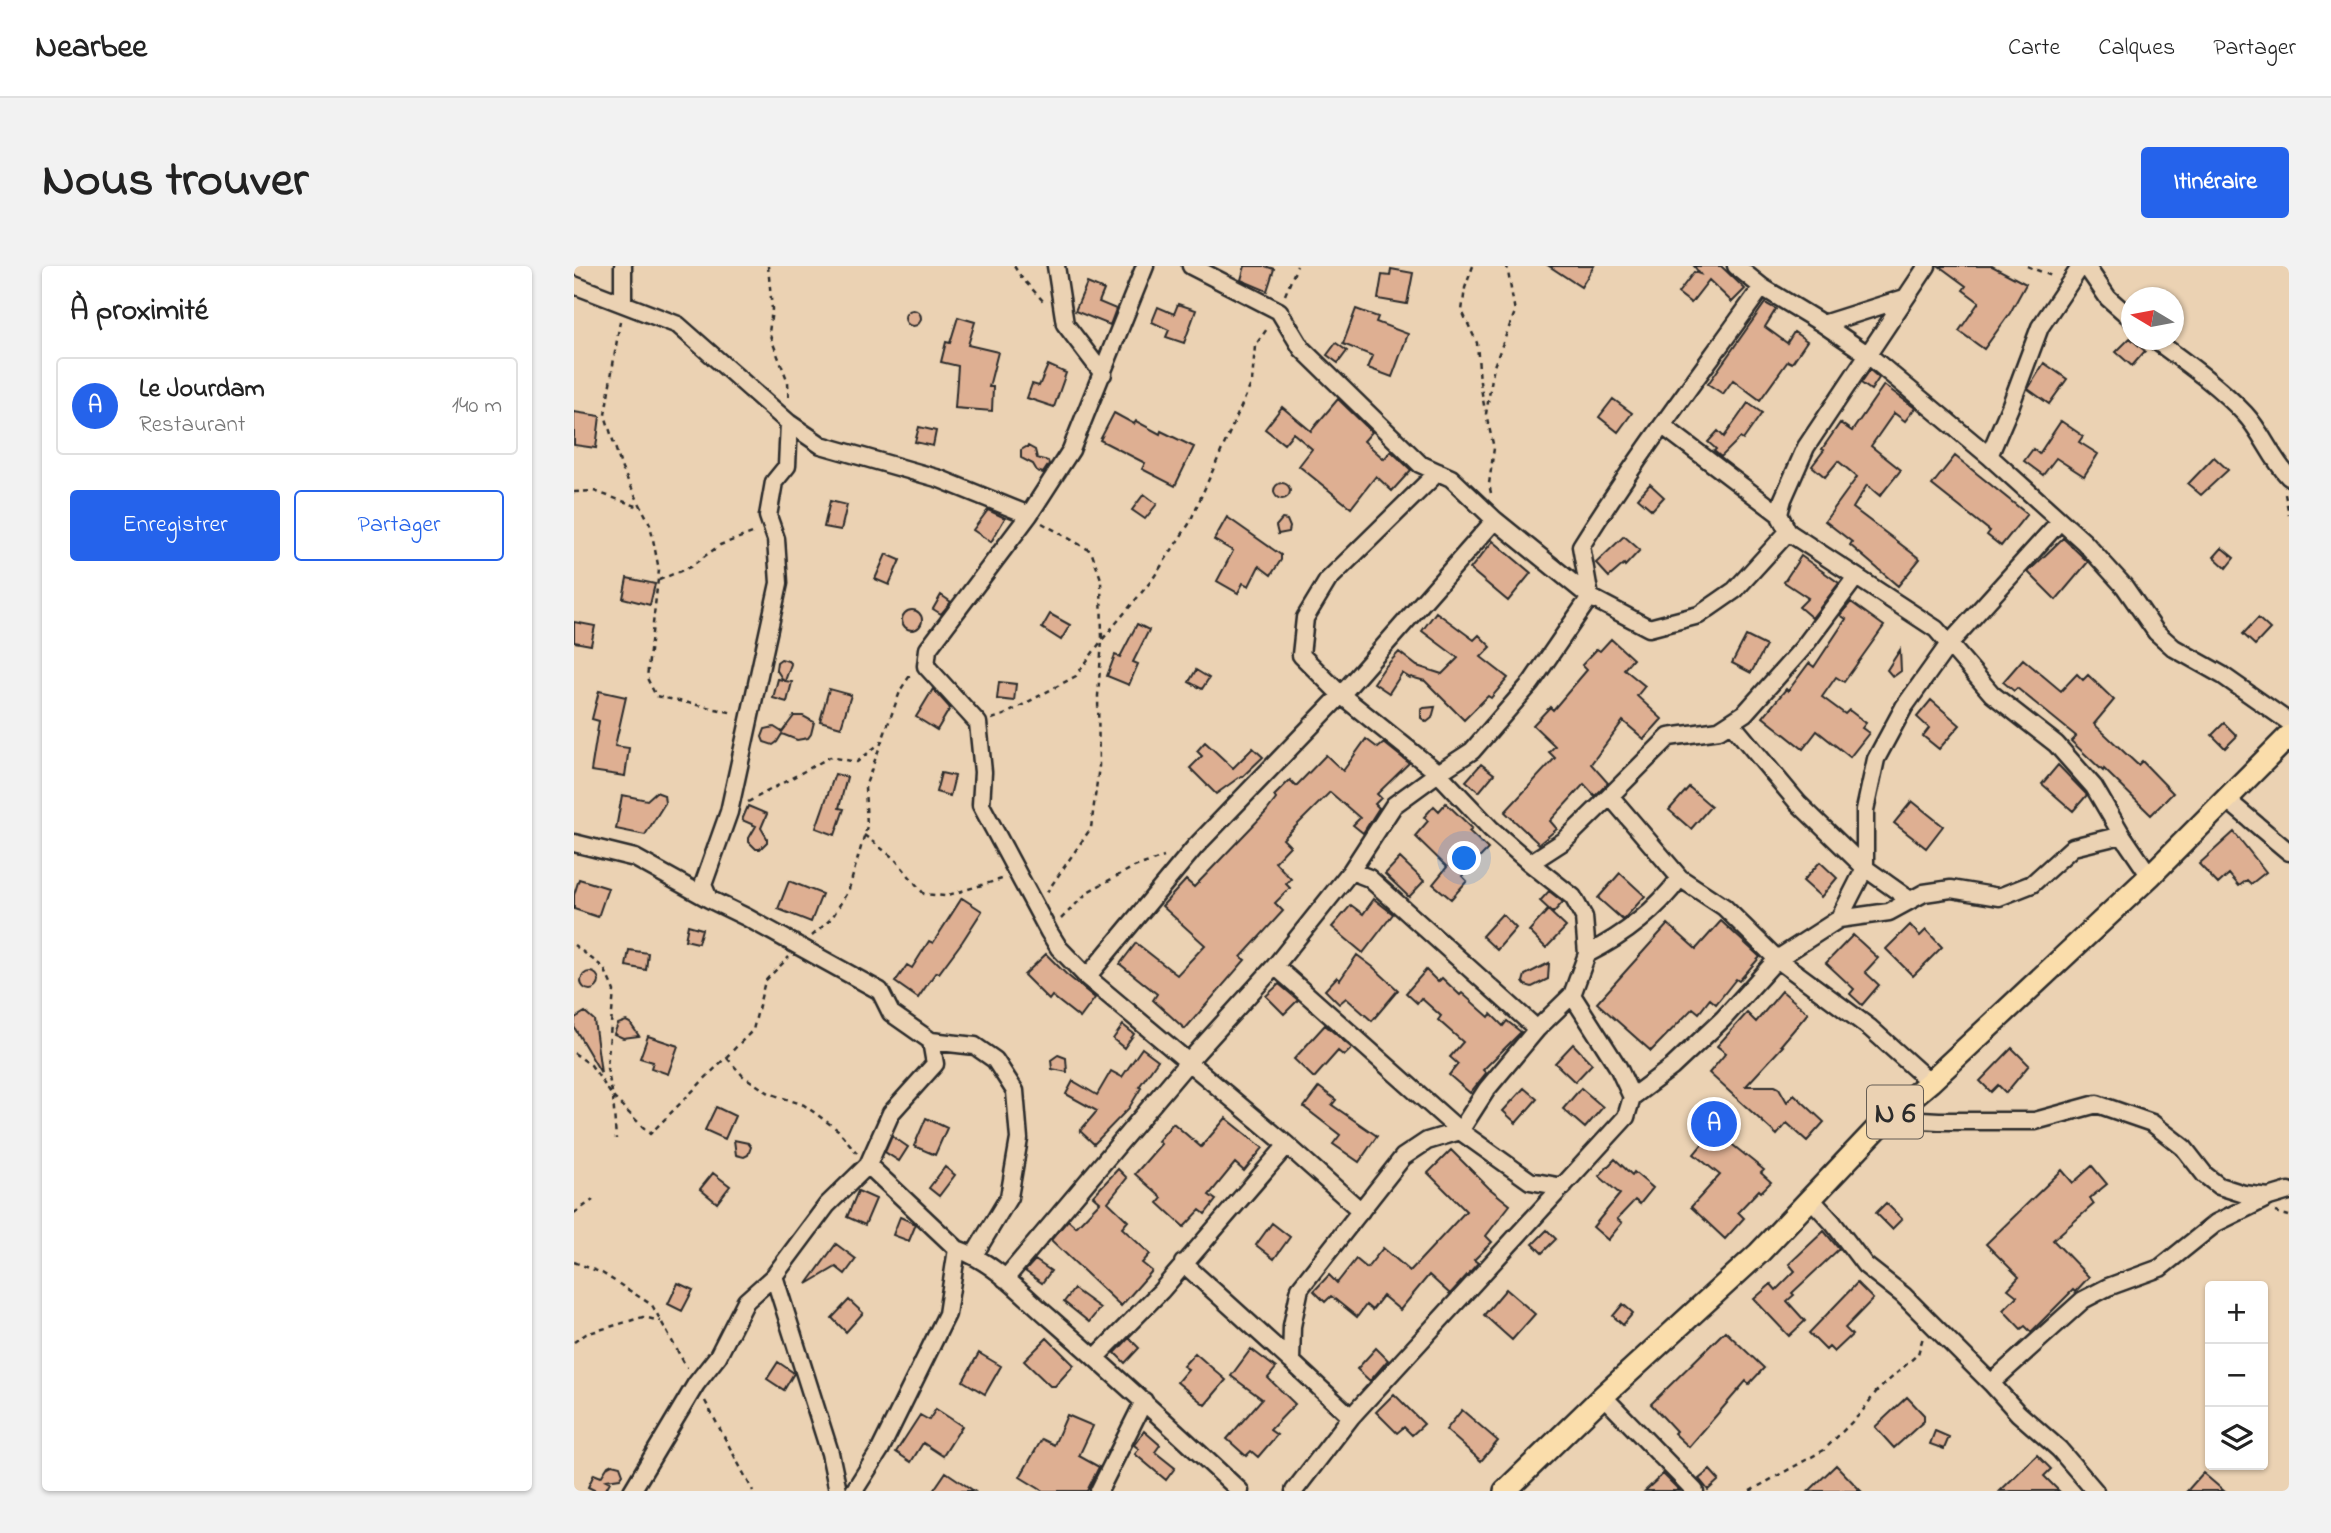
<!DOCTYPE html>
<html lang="fr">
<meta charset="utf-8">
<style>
body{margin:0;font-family:"Indie Flower",sans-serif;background:#f2f2f2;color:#222}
.controls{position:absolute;right:21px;bottom:21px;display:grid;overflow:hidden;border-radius:7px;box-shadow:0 2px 5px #0004}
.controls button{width:63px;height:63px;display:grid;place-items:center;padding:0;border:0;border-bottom:2px solid #e0e0e0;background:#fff;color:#222;font:35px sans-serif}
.compass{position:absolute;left:1547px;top:21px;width:63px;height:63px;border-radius:50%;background:#fff;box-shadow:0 2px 5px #0004;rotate:280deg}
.you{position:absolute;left:891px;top:593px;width:24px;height:24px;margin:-18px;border:5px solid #fff;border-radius:50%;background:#1a73e8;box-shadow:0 0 0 10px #1a73e833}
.badge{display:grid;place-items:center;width:46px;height:46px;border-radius:50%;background:#2563eb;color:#fff;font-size:23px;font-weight:700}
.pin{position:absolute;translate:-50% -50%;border:4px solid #fff;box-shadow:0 2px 7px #0006}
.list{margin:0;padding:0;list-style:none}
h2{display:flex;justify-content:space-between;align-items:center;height:91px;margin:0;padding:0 28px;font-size:30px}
h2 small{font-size:23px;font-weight:400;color:#767676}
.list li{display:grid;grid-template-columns:46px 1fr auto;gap:21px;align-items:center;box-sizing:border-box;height:98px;margin:0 14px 14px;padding:0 14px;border:2px solid #e0e0e0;border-radius:7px}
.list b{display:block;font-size:26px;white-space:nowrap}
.list p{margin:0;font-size:23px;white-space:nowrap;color:#767676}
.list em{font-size:23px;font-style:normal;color:#767676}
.actions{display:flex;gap:14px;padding:21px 28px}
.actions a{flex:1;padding:16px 0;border:2px solid #2563eb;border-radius:7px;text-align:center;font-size:24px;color:#2563eb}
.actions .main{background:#2563eb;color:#fff}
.icon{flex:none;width:38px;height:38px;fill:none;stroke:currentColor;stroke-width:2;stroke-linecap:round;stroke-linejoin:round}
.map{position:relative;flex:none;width:1715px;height:1225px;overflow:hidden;border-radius:7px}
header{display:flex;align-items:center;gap:42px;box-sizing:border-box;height:98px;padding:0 35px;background:#fff;border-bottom:2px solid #e0e0e0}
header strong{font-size:33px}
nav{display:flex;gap:38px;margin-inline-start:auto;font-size:24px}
.intro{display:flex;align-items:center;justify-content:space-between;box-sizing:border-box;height:168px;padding:0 42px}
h1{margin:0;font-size:49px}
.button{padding:18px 32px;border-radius:7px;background:#2563eb;color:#fff;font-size:24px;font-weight:700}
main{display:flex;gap:42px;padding:0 42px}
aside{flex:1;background:#fff;border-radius:7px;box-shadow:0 2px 5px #0004}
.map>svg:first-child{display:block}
.building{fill:#deaf92;stroke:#2b2b2b;stroke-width:2}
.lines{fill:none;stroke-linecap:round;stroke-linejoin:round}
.minor-casing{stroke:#2b2b2b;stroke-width:21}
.major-casing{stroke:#2b2b2b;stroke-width:26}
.path{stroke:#2b2b2b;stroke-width:2.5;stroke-dasharray:5 5;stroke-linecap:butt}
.minor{stroke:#ebd2b3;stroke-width:16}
.major{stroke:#faddab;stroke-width:21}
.labels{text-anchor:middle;stroke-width:7;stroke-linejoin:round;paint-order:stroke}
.shield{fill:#ebd2b3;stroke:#655d54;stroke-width:2}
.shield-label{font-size:30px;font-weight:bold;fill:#2b2b2b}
</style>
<header>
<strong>Nearbee</strong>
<nav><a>Carte</a><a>Calques</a><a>Partager</a></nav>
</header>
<div class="intro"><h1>Nous trouver</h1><a class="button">Itinéraire</a></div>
<main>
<aside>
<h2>À proximité<small></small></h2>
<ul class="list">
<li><span class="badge">A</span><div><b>Le Jourdam</b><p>Restaurant</p></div><em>140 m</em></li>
</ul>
<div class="actions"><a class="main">Enregistrer</a><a>Partager</a></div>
</aside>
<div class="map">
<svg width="1715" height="1225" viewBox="0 0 1715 1225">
<rect width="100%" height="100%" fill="#ebd2b3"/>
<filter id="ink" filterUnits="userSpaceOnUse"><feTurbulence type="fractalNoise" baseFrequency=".0143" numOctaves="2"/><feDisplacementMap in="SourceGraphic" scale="14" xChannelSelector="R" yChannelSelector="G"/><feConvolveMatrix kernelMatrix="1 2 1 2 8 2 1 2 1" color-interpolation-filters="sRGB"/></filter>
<g filter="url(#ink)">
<path class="building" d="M671,0H691L700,3L693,25L667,14Z
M975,0H1020L1007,21Z
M1120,0H1147L1171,23L1158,36L1135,14L1117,37L1104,27L1120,6L1126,8Z
M1365,0H1418L1452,18L1436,47L1410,83L1385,65L1405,36L1389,24L1392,20Z
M817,3L839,7L833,38L804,33L808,9L816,10Z
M513,17L530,24L525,36L542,43L536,59L501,45Z
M1191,37L1202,43L1191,61L1213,77L1220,66L1233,75L1218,97L1214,95L1186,134L1159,114L1149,128L1134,118Z
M604,38L622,44L610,77L592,71L595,64L578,56L584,41L600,48Z
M782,43L804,51L802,56L834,68L818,111L794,102L799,90L769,78Z
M331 52a8 8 0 1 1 16 0a8 8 0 1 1-16 0Z
M384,51L401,56L394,79L424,86L415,121H419L418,145L381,142L384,100L367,96L372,76L376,77Z
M1556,72L1571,85L1558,100L1542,86Z
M762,77L773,85L764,97L753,89Z
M1470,97L1493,113L1475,138L1454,123Z
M474,99L492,107L480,141L453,132L458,118L465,120Z
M1296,104L1305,112L1297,124L1287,117Z
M1310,119L1341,142L1331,155L1320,147L1297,180L1327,204L1306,230L1293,219L1279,242L1346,293L1324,320L1276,279L1278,276L1251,255L1283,211L1264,195L1251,211L1238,200L1250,184L1248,183L1266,157L1278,165Z
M764,133L798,166L790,175L810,193L817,185L837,204L818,225L802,210L777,242L725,200L738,183L719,167L710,178L691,163L708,141L737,165Z
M1039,133L1058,147L1044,166L1025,151Z
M1174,137L1188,147L1169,174L1166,172L1147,191L1140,185L1142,183L1134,176L1144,165L1150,171Z
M0,146L26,150L22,182L0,179Z
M540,147L560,158L562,155L586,168L587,165L620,181L601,220L568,203L571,197L526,174Z
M1487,155L1509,170L1505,176L1524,188L1510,210L1482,192L1469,209L1450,195L1459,183L1465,188Z
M345,161L362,165L359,180L341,176Z
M454,180L461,184L463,192L474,195L475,198L469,207L463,205L459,198L447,192V184Z
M1381,190L1453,248L1427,280L1413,269L1416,265L1358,219Z
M1640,191L1654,204L1627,229L1614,218Z
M700 225a8 8 0 1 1 16 0a8 8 0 1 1-16 0Z
M1076,218L1090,231L1078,244L1064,232Z
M570,228L583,238L571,253L558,244Z
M256,235L273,239L267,264L250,261Z
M414,244L431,252L417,276L399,264Z
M653,251L707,289V294L697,309L685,300L675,320L669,317L664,327L643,315L659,285L640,274Z
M708,253L713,254L716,261L715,266L704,268L702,260Z
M1050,270L1066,284L1051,300L1050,298L1035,311L1022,297Z
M1489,272L1514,296L1482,334L1454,306Z
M919,275L957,307L934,335L896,303Z
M1648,282L1660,292L1652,302L1640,291Z
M312,288L326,294L315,319L301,313Z
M1227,290L1265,317L1238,352L1225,341L1234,332L1210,316Z
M53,312L81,318L76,339L49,332Z
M367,329L377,336L367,348L359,343Z
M1277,336L1310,360L1270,416L1262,411L1248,431L1271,448L1275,444L1292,457L1288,462L1295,467L1276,491L1243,465L1229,483L1189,451L1212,423L1214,425L1235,397L1240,401L1272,353L1266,349Z
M328 354a10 10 0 1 1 20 0a10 10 0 1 1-20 0Z
M862,346L900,374L905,369L917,381L907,391L934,412L917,432L914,430L890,454L851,415L837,411L836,412L828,407L815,427L800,417L810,402L825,386L843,400L868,408L884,392L848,365Z
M476,348L496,359L487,374L468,362Z
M1684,352L1696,363L1681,379L1669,368Z
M0,356L21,360L17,379L0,376Z
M563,358L575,364L559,396L564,398L555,419L533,410L541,389L546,391Z
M1172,370L1192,380L1177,407L1158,397Z
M1037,373L1059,393L1050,403L1071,420L1063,430L1088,453L1070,473L1049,455L1017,498L1034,517L1021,530L1010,518L976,555L983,563L965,578L931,546L981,492L975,486L981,480L959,459L976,441L979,444L1013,404L1008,399L1023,383L1026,385Z
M1326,384L1327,405L1319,411L1313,404Z
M207,393L214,395L217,398L211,415L218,416L213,436L199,432L204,413L209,414L202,403L203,396Z
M1449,393L1487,425L1503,408L1509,414L1514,409L1540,434L1520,458L1564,499L1568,495L1599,527L1577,549L1530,503L1529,505L1497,475L1502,470L1443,422L1440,425L1429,416Z
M622,404L635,412L628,423L615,416Z
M425,416L442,418L440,435L423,433Z
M255,423L277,429L267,461L246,455Z
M359,423L376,442L363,464L342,451Z
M25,425L52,431L41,480L55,482L51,510L17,505L25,455L18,453Z
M1357,434L1386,459L1365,483L1349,470L1355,462L1343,451Z
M861,441L858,452L853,456L847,452V444L850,442Z
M220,450H229L240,456L237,468L234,472L223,474L208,468L203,476L199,479L190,476L188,471L191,463L200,461L208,466Z
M1650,457L1663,470L1651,482L1638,469Z
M792,473L804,482L810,477L835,497L803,528L807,532L801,538L805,542L789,567L779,559L786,552L756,526L709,573L716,580L701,596L717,613L712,618L716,622L701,637L709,645L667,691L671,694L611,763L579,734L583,728L546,698L562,677L603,709L631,679L588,640L612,614L620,621L692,546L702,533L700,530L716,514L722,520L752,489L769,505Z
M631,476L659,502L679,482L689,491L668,511L667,510L642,528L616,502L628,490L623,485Z
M907,498L920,508L905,526L892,515Z
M1484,499L1513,529L1499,545L1468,518Z
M367,507L381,510L376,530L362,526Z
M261,508L273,511L265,542L270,543L261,569L242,562Z
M1115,521L1137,540L1117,563L1095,544Z
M82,526L90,529L91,537L71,569L42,563L48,529L73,534Z
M1338,535L1369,560L1352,582L1320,557Z
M872,537L898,562L895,565L914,583L888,610L893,615L877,633L859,618L873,601L841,570L854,555L850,551L860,540L865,545Z
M174,540L193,548L187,562L193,572V576L186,583H182L175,576V572L182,560L168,554Z
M1660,566L1692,606L1677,618L1673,614L1665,620L1655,608L1644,618L1625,598Z
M826,592L850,615L835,631L811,608Z
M1246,596L1263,612L1247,631L1229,615Z
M1046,607L1071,630L1049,654L1024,632Z
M5,613L34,622L24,651L0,643V629Z
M215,615L248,628L237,656L204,643Z
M975,625L989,636L979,647L966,635Z
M388,632L408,645L388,676L365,707L362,706L344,732L321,716L333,699L338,702L355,675L359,677Z
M800,633L819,648L789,687L758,661L777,639L789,648Z
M974,644L992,661L972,682L955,665Z
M928,648L942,662L923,684L908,670Z
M1147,655L1186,691L1165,715L1162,713L1142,738L1136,733L1125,747L1119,742L1077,785L1023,737L1094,658L1122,683Z
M114,659L128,663L124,677L111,674Z
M1336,659L1346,670L1352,664L1368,681L1339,710L1312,683Z
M1279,669L1304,692L1291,706L1305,719L1288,739L1276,728L1280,723L1252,697Z
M55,684L74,687L72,704L52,700Z
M472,688L492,708L521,732L506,752L478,730L475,734L450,709Z
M783,689L799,701L824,724L798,755L772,732L765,738L751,724L763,711L766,714Z
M975,697L974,713L958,721L951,719L949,716L951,709Z
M852,704L864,716L868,712L886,729L888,727L915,751L917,748L929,760L933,755L947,766L909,804L912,807L896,827L875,809L884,798L876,791L889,776L864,754L867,750L847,732L843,737L832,727Z
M7 715a9 9 0 1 1 18 0a9 9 0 1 1-18 0Z
M705,718L724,734L710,748L692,730Z
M1208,725L1234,747L1207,779L1209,780L1172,820H1201L1205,822L1213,836L1220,828L1250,856L1233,875L1213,857L1203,869L1135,807L1152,787L1143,780L1173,747L1182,756Z
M11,746L20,754L27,807L0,761L1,752Z
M52,755L56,757L65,770L49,772L40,768L44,758Z
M549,759L560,768L550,782L539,773Z
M751,759L778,782L770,790L764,785L740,812L720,793Z
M74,770L104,780L94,808L77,802L79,796L66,792Z
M999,778L1018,798L1001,816L981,797Z
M568,782L584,794L565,821L567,822L555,842L520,878L506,865L523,845L492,828L499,815L523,829L537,805L548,811Z
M1438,782L1455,799L1432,827L1424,819L1417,826L1406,815Z
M484,789L492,792L493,806L478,803L477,794Z
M745,821L762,834L758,839L803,870L785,896L759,878L766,869L730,841Z
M950,822L963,833L942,857L929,845Z
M1007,822L1029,841L1011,862L989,843Z
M142,841L161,850L151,873L131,864Z
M352,852L373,862L361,889L340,880Z
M652,852L689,882L670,905L661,897L635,929L642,934L631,948L626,944L610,961L584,937L588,932L561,908L587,878L584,875L599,857L627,881Z
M1140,864L1190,904L1187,907L1197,916L1187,926L1185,924L1164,946L1170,952L1151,973L1117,941L1146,909L1120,888Z
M318,870L334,881L325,895L311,886Z
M160,874L174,877L177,881L174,889L170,891L162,889Z
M877,884L915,922L936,939L912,970L918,976L900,994L904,997L876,1028L855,1009L826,1044L809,1030L798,1044L792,1039L783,1051L757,1030L751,1036L740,1025L755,1009L763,1017L782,993L793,1002L809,982L836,1005L892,945L854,907Z
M1041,893L1058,909L1060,906L1079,922L1066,938L1061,934L1043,953L1048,957L1034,974L1019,961L1046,928L1025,910Z
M1518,900L1533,918L1516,932L1520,938L1479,974L1515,1011L1501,1026L1499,1024L1457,1066L1451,1060L1447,1063L1429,1044L1443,1030L1434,1023L1445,1011L1412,978L1488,904L1499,917Z
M371,901L381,909L365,930L355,922Z
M544,903L553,912L534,936L554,955L548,962L576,988L568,997L578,1005L547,1040L477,974L494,954L502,961L526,936L519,930Z
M139,907L156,920L143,937L126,923Z
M284,925L302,933L291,959L273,951Z
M1312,937L1328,953L1318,963L1302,947Z
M326,951L342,958L335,975L319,969Z
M698,957L716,971L700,993L682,979Z
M973,964L982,973L968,987L959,978Z
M1250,965L1265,983L1218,1027L1220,1029L1213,1035L1231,1055L1215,1070L1180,1033L1197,1018L1202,1024L1221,1005L1215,998Z
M262,978L282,993L271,1008L262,1001L233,1018Z
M461,994L477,1005L468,1017L451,1005Z
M104,1017L119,1024L108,1045L94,1038Z
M1283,1017L1299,1033L1271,1062L1278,1069L1260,1086L1255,1081L1252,1084L1235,1067Z
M500,1023L526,1042L515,1056L490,1036Z
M932,1023L961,1048L938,1074L910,1049Z
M275,1034L289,1047L272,1066L258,1052Z
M1049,1038L1059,1047L1049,1059L1039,1050Z
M1151,1065L1190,1102L1175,1118L1172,1115L1115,1181L1100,1167L1102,1165L1077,1138Z
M473,1072L500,1099L481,1120H476L450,1095Z
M555,1072L565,1082L551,1097L541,1087Z
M802,1082L814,1094L796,1115L783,1103Z
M677,1083L702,1102L694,1112L721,1138L696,1164L703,1169L684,1191L677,1185L672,1190L653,1173L688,1133L657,1110Z
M405,1087L427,1100L411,1128L389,1115Z
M621,1087L652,1114L631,1139L603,1116L614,1103L609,1100Z
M204,1096L220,1107L210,1124L193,1113Z
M820,1128L850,1158L838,1169L830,1161L823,1167L802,1146Z
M1333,1131L1350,1149V1155L1320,1182L1301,1161Z
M362,1143L388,1160L369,1190L349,1177L337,1196L322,1186L346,1149L355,1154Z
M888,1144L924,1175L907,1195L872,1164Z
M493,1149L519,1160L505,1190L525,1201L513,1225H469L446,1211L468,1173L480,1179Z
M570,1165L586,1179L581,1186L601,1202L592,1214L561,1188L565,1183L560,1179Z
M1361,1165L1375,1171L1370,1183L1356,1178Z
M1463,1189L1477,1203L1470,1210L1485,1225H1426Z
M38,1198L46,1200L49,1208L46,1212L32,1214L36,1216L31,1225H22L14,1221L20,1208L27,1211L34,1200Z
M1262,1199L1287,1225H1235Z
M1136,1204L1145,1214L1134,1224L1125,1213Z
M372,1206L400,1225H359Z
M1629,1207L1650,1225H1613Z
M1089,1208L1106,1225H1071Z"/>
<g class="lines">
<defs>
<path id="minor" d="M482,0L491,58L529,108
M617,0L705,45L728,83L846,198L877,212L921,254L1016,331L1075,362L1125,349L1161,324L1214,266
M1162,0L1188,21L1249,58L1293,88L1415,190L1510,276L1550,320L1582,366L1600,382L1648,409L1715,456
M1353,0L1232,181L1209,233L1205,248L1214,266L1362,363L1418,428L1482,478L1520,521L1548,569L1576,610
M1512,0L1534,32L1558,53
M0,19L104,59L215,157L247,179L366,213L455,249L497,184L571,0
M49,37V0
M1249,58L1331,32
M1581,74C1611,96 1645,120 1671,148C1688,166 1697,192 1715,211
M1089,160L1205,248
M1415,190L1436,141L1466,61L1507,0
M864,206L754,314L731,352L727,389L767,429L864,507L917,563L956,597L990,575L1036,530
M455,249L354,383L352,400L404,457L409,506L407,539L475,666L485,682L513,711L713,879L587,1025L521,1092
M1282,311L1228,383L1171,447L1145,464L1095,471L1036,530L1106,612L1150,641L1203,693L1296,762L1356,816
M1157,457L1224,537L1291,602L1336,634
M1652,533L1715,586
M0,577L61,592L135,633
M956,597L999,631L1010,651L1013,688
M1265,653L1291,602V544L1302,493L1330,441L1375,378L1486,255
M701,700L886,865L956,915L989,921
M513,711L621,581L767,429L921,254
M998,729L1044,801L1058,831
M963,763L998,729L1013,688C1051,669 1081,646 1106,612
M357,775L401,780L421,794L441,825L445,873L435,931L400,989
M1313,852L1365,855H1461L1523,838L1578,857L1610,882L1631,909L1645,920L1670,928L1695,931
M713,879L787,945
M294,899L383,983C419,995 448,1028 476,1052C541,1109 604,1167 666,1225
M1237,933L1259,957L1291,999L1329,1029L1417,1117L1444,1147L1485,1183L1521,1225
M609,997L717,1095
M200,1010L256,1187L264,1225
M431,1013L615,795L701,700L777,605L820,539L864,507L898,485L957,417L1016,331L1007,280C1063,190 1127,107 1188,21
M1417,1117L1509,1034L1534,1021L1586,1002L1642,957L1695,931L1715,925
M1029,1130L1121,1225
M777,1151L1052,851L1058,831L1098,801L1149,753L1203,693L1265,653L1315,646L1350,627L1377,623L1425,631L1458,618L1499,581L1548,569
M58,1225L122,1118L144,1090L172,1035L200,1010L253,939L294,899L317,847L361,798L357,775L317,747L306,725L172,651L135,633L129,619L155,546L205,317L202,273L194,250L200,216L213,200L215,157
M280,1225L306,1184L373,1048L383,983
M525,1225L570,1135
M720,1225L777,1151L717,1095L718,1060L726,1022L829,891L853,875L886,865L913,823L963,763L795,612L777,605"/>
<path id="major" d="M931,1225L1029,1130L1185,987L1313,852L1356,816L1576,610L1715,470"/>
</defs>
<use href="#minor" class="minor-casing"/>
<use href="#major" class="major-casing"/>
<path class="path" d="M194,0L198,43L195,67L214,116L215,136
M440,0L447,11L471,37
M899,0L891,22L888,45L903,77L906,116L911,145
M1453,0L1480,11
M711,29L723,0
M46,55L31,149L48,203L76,258L85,304L73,412L82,430L160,447
M0,226L20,225L68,242
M917,227L915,218L920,182L912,148L920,100L941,46L933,0
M1711,228L1715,249
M468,257L517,285L527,313L528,374L524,430L525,500L517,562L473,626
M85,314L116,301L146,279L181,266
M418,453L430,449L502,410L528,374L578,314L615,258L678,116L681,80L695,60
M174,536L256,491L283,496L305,478
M290,569L321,593L350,628L371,630L428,613
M487,653L515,625L560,601L590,591
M238,670L258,652L275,623L293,560L291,521L327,423L337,408
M0,679L30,702L40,725L33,802L39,831L76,868L179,764L191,715L215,691
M0,787L17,799L39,831L42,873
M153,792L169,810L195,827L230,839L264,864L283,887
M1701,946L1715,950
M0,947L19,934
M0,996L28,1007L78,1039L113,1102
M0,1076L12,1068L69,1051L87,1055
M131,1135L179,1225
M1176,1225L1250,1184L1287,1147L1302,1126L1344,1088L1349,1071"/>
<use href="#minor" class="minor"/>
<use href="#major" class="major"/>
</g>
</g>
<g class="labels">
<rect class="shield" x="1293" y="819.5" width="56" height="53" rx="5"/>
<g class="shield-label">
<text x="1321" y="856">N 6</text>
</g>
</g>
</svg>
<div class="controls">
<button>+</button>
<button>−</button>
<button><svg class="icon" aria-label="layers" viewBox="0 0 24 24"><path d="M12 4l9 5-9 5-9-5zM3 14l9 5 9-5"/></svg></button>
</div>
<svg class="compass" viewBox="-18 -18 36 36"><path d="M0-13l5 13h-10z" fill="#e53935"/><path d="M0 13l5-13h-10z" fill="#767676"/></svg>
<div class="you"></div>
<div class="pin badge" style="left:1140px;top:858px">A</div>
</div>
</main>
